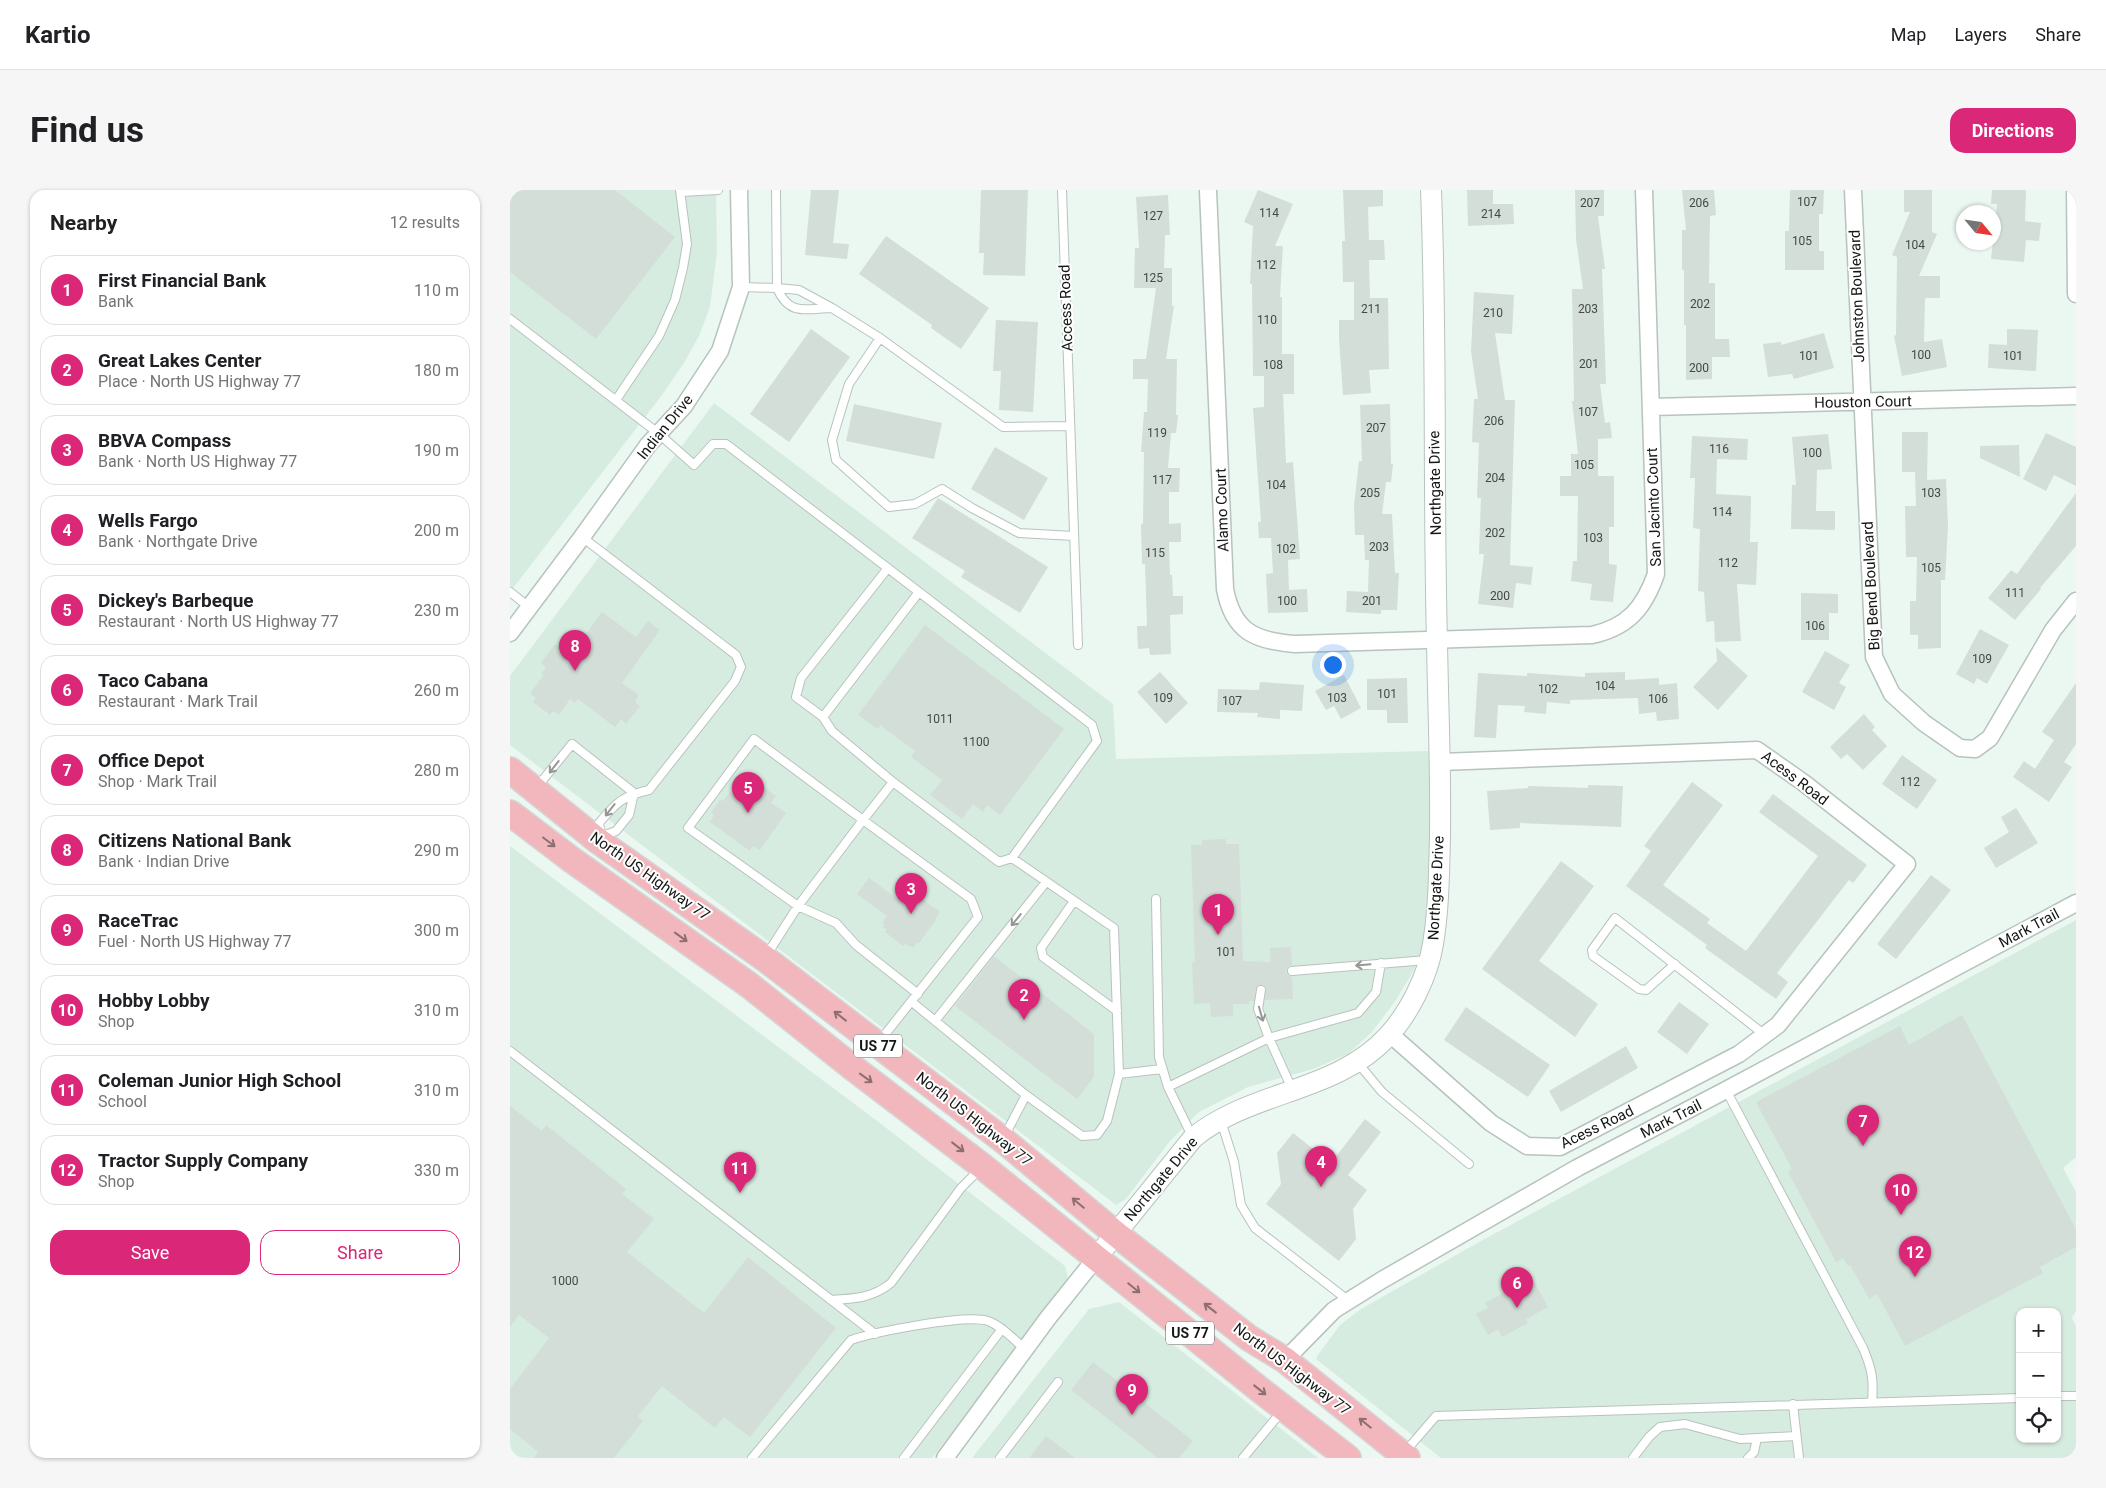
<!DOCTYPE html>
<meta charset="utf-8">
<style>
body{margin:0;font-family:Roboto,sans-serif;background:#f6f6f6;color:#202124}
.controls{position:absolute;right:15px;bottom:15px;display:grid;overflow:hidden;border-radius:10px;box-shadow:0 1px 4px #0004}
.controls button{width:45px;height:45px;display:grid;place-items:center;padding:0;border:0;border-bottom:1px solid #e0e0e0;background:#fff;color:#202124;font:25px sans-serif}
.compass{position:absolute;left:1446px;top:15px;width:45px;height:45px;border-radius:50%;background:#fff;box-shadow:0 1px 4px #0004;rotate:119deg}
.you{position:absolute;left:822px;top:474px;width:18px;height:18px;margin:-12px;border:4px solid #fff;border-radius:50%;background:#1a73e8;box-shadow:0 0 0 8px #1a73e833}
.badge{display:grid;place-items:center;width:32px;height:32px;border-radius:50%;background:#db2777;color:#fff;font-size:16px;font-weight:700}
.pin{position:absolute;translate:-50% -41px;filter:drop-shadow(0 1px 2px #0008)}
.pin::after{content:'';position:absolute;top:26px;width:18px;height:15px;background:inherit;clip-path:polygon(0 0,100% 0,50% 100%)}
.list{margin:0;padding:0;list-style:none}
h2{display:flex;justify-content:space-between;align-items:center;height:65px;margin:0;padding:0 20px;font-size:21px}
h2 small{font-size:16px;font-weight:400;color:#757577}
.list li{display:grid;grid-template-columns:32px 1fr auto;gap:15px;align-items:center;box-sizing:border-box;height:70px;margin:0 10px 10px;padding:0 10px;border:1px solid #e0e0e0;border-radius:15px}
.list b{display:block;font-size:19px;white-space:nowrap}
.list p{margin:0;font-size:16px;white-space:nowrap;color:#757577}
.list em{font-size:16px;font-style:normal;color:#757577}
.actions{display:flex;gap:10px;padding:15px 20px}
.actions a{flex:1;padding:11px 0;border:1px solid #db2777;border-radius:15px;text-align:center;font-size:18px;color:#db2777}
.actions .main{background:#db2777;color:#fff}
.icon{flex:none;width:28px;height:28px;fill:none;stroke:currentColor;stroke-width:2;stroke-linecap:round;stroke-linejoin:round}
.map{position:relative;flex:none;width:1566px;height:1268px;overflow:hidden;border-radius:15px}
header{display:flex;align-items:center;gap:30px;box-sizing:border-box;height:70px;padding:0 25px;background:#fff;border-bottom:1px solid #e0e0e0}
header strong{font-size:24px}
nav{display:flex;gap:28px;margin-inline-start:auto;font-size:18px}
.intro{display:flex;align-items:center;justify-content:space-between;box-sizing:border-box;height:120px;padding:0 30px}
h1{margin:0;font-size:35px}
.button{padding:12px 22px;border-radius:15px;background:#db2777;color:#fff;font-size:18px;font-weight:700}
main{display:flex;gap:30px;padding:0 30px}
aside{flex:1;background:#fff;border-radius:15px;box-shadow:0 1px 4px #0004}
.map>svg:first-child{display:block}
.built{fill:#d7ece1;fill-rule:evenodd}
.building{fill:#d2ded7}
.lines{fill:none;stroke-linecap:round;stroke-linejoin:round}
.service-casing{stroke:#b7c3bd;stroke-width:10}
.minor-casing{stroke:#b7c3bd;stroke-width:19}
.tertiary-casing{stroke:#b7c3bd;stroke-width:22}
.primary-casing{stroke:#d5d5d5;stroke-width:28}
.service{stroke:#fff;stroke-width:8}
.minor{stroke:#fff;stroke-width:16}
.tertiary{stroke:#fff;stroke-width:20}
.primary{stroke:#f1b7bd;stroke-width:25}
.oneway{stroke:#959796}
.oneway2{stroke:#8d6f71}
.labels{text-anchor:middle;stroke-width:4;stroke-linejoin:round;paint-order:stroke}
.number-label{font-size:12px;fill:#434a46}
.shield{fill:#fff;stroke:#5a5d5b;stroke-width:1}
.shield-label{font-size:14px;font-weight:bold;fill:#131815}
.street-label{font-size:15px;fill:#131815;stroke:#fff}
</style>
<header>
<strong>Kartio</strong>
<nav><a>Map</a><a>Layers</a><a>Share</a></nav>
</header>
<div class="intro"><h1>Find us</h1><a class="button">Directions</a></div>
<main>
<aside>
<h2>Nearby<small>12 results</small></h2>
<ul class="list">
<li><span class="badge">1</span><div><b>First Financial Bank</b><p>Bank</p></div><em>110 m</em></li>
<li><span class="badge">2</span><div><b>Great Lakes Center</b><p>Place · North US Highway 77</p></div><em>180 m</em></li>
<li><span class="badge">3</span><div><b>BBVA Compass</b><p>Bank · North US Highway 77</p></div><em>190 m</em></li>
<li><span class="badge">4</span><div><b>Wells Fargo</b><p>Bank · Northgate Drive</p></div><em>200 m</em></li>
<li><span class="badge">5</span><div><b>Dickey's Barbeque</b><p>Restaurant · North US Highway 77</p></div><em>230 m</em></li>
<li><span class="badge">6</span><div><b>Taco Cabana</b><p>Restaurant · Mark Trail</p></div><em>260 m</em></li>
<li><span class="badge">7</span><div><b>Office Depot</b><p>Shop · Mark Trail</p></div><em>280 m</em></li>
<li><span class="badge">8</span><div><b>Citizens National Bank</b><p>Bank · Indian Drive</p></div><em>290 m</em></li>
<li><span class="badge">9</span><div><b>RaceTrac</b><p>Fuel · North US Highway 77</p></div><em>300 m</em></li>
<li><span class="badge">10</span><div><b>Hobby Lobby</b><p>Shop</p></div><em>310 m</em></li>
<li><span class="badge">11</span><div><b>Coleman Junior High School</b><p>School</p></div><em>310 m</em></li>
<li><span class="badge">12</span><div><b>Tractor Supply Company</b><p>Shop</p></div><em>330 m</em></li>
</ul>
<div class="actions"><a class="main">Save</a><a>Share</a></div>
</aside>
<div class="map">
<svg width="1566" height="1268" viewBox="0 0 1566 1268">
<rect width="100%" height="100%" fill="#ebf8f1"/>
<path class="built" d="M0,0H206L207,62L200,117L189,146L174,173L152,205L0,402Z
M204,213L603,514L606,569L919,561L922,700L917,742L904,780L886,810L862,842L838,864L803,879L738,897L689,922L660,951L616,1009L606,1015L0,555V486Z
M0,656L366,930L555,1076L559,1093L549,1109L422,1268H0Z
M1566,730V967L1553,978L1566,1002V1121L1562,1128L1566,1136V1268H931L806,1169L807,1166L830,1135L851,1119L969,1052ZM1510,1122H1547V1249H1510Z
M609,1112L808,1268H462L579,1119Z"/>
<path class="building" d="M0,0H105L165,47L86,149L0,82Z
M301,0H329L323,53L339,54L337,69L295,65Z
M471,0H518L515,86L473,85L474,63H469Z
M748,0L783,14L765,56H773L770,107H772V164H784V204H773L776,273L783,272L790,369L778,370L779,400L797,399L798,422L758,423L756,384L763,383L761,348H749L748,332H751L743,218L754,217V186H743L742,94H740L743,36L734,32Z
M833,0H873V16L858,17L859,50H874L875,70H859L860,108H878L879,179L859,180L861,203L833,205L829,149V130H844V92H833L832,51H835Z
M957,0H983V14H1003L1004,34L958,36Z
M1065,0H1094V26H1088L1095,79H1092L1096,194H1090L1095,233L1100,232L1102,248L1088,249V286H1104V337H1099V374L1107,375L1103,412L1080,410L1082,394L1061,391L1063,371H1067L1068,306H1050V286H1061V264H1068L1062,211H1064L1062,99H1073L1066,49Z
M1172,0H1204L1206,25L1200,26L1199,93H1205V149H1219L1220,167H1202V189L1176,190V135H1174V80H1172V40H1176Z
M1280,0H1314L1313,24H1309V61H1314V80H1275V41H1279Z
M1394,0H1422V42L1427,44L1409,86H1430V108H1415L1414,152L1432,149L1437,177L1392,186L1384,146L1386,145L1387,67L1382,65L1400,22H1394Z
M1482,0H1516L1515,31L1531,33L1529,51L1516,50L1514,72L1481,69L1487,14H1481Z
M658,5L660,45H655L654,78H662V116H664L656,169H667L666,225H668L666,243H661L658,278H670L669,302H659V334L671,333V352H659L660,385H662L663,406H673V424L660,425L661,464L640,465L639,458L628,459L627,436H637L635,374H632L631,334H633L634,262H631L634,222H637L638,189H623V169H636L646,98H624L625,58H629L626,7Z
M376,46L479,118L451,159L421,138L422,135L349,84Z
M964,102L1004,105L1002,144L985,143L995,210H1005L1000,375L1023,377L1021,395L1006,393L1003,418L968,414L974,364H969L971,308H967L969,253L962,252L964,209H968L961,161Z
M486,130L528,132L523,222L489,220L491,181H483Z
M301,139L340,167L279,252L240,224Z
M1497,139L1528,140L1526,181L1478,178L1479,154L1497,155Z
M1314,143L1324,178L1284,189L1282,184L1258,187L1253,154L1271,152V155Z
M344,214L432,233L424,269L336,251Z
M880,214L881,274H883L881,292H876L872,324H882L885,383H889L887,420H871V424L836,422L837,401L858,402L859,370H855L854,345H845L844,315L849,271H852L850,215Z
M1392,242H1418L1417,290L1436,289L1438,335L1435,390H1431V458L1408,459V445H1400V411H1406L1407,367H1396L1395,316H1406L1405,282H1392Z
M1536,243L1566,257V296L1544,285L1536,301L1513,289Z
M1318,244L1322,279L1307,280L1306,321H1325V340L1281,339L1282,295H1286L1282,247Z
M1182,246L1238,249L1237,270L1207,269L1206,304L1241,306L1240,352H1248L1246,395L1227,394L1231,451L1205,452L1204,431L1196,432L1194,402L1188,401L1190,339L1183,338L1185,288H1180Z
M1509,255L1510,287L1470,268V256Z
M485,257L538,288L514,330L461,299Z
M1566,303V356L1530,398L1531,399L1505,430L1478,408L1501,380L1507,384Z
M428,308L538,377L510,423L451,387L455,381L402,348Z
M1291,403L1328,404V423H1319V450H1291Z
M92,422L126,447L138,431L150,440L112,493L129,505L125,512L130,516L116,534L111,529L105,537L68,509L65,513L60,509L49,525L43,521L40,525L23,512L26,508L20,503L34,485L31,484L36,477L31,473L45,454L55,461L58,456L64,460Z
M415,435L554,539L490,625L477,615L473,622L463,614L452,629L420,605L432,590L401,567L405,561L370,535L368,539L348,525Z
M1470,439L1499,455L1477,494L1467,488L1464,494L1446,484Z
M1206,457L1238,486L1208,520L1183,497L1207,471Z
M1315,461L1340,475L1329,493L1336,497L1324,520L1292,502Z
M650,482L678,513L656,534L627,502Z
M1115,482V490L1149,488V495L1167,493L1169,529L1147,531L1146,522L1129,524L1128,508L1060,510V514L1037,512L1036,524L1014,522L1015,516L988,515L986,548L964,547L968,483L1017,486V483L1075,487V483Z
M834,485L851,518L831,529L824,516L816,520L805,501Z
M897,488L898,533H877V520H857V489Z
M750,492L794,495L792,521L770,520V529L747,527L748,523L707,522L708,499L749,500Z
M1566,493V554L1554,572L1562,577L1539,612L1503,587L1514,571L1525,579L1544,550L1532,542Z
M1354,524L1365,537L1362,540L1377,556L1353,580L1337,564L1331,569L1320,557Z
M1392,565L1427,590L1407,619L1372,594Z
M239,586L266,606L261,613L276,623L250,660L243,656L240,661L200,632L204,625L201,622L210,610L213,611L220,602L224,606Z
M1182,592L1213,615L1153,695L1200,729L1197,733L1236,761L1308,666L1249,622L1263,604L1357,675L1343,693L1339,690L1267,783L1278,792L1266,809L1195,758L1197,755L1116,696L1141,661L1134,656Z
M1078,595L1113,596L1111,637L1010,633V638L980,640L977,601L1018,598V596L1078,598Z
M1506,618L1528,653L1486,678L1474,658L1499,642L1491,627Z
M716,649V654H729L733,771L761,772L760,758L781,757L782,775L778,777L776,781L778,785L782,787L783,809L755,810L756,798L754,795H749L746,799L744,811H739V814H723V826L701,827L700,813L684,814L682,772H685L681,655H692V650Z
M1051,671L1084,696L1029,771L1088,814L1065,847L972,779Z
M1421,685L1441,700L1386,769L1367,754Z
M359,688L389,710L397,698L430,722L425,729L426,730L409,753L408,752L403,758L395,754L393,756L375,742L377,740L373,737L375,734L372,733L377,726L347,704Z
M484,766L584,844V887L567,909L445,816Z
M1169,812L1199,834L1177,864L1147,842Z
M956,817L1040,875L1018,907L934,850Z
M1452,825L1566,1039V1057L1530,1077L1533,1083L1395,1156L1367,1104L1359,1109L1340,1075L1338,1076L1333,1068L1326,1072L1278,982L1282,979L1246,912L1390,836L1399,855Z
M1116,856L1128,878L1051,922L1039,901Z
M0,916L32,941L36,935L116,999L112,1004L144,1029L117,1062L194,1123L238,1067L326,1138L240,1247L214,1227L205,1238L152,1196L128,1226L133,1231L104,1268H24L28,1262L0,1239V1199L39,1148L9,1125L0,1137Z
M855,929L871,942L838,985L857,1000L843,1019L846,1049L829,1071L756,1014L771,994L767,963L783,943L821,973Z
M1022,1088L1038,1117L1016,1129L1018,1133L992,1147L988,1139L978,1145L966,1124L978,1118L975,1113L995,1102L993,1098L1006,1092L1008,1095Z
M583,1172L683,1251L669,1268H648L561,1200Z
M536,1246L565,1268H519Z"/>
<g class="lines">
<defs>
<path id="service" d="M266,0L267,98C279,126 295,119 321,118
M552,0L568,455
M171,2L208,0
M231,97L267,98L289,100L322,118L370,148L493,237L560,236
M0,129L148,243L184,275L203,254H216L409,402
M370,148L339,194L322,250L326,270L379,317L405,314L432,299L462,318L509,343L564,346
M106,210L149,146L165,110L173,78L177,54L170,0
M72,347L226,465L231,477L225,491L139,600C112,606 106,613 89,633L91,645
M0,402L19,417
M313,527L286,507L291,488L378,378
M383,592L322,541L313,527L409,402L582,535L587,551L502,668L489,672L383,592L353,630L244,549L178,638L288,716L326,733L346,755L408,804
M27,597L62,554L124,603
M90,647L106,641L119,625L124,603
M502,668L604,738L609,884
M646,709L649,867L658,897L682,946
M564,711L531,758L533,767L607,821
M256,766L288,716L353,630L461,709L468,727L369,852
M1165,774L1136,800L1129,799L1083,766L1082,760L1105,728L1255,845
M782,781L917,770
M402,812L516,905L494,947
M425,831L536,692
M0,861L365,1144
M847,872L872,902L959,974
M658,897L759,848L748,819L751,800
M782,899L759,848L848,823L866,802L871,773
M1216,900L1353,1158C1362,1179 1364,1190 1362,1212
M516,905L572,946L587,945L597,931L609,884L652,879
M711,931L724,972L731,1015L745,1038L839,1111
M321,1110C343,1109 363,1108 381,1093L451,998L471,978
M1547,1206H1566
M1283,1214L1289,1268
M894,1263L926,1226L1510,1208
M242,1268L341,1150C365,1142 455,1124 478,1131C492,1136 504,1150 515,1159
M394,1268L492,1139
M490,1268L548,1192
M733,1268L772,1221
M1123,1268L1139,1247L1150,1237L1175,1234L1230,1249L1286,1246
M1238,1268L1244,1262L1247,1248"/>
<path id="minor" d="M698,0L715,399C723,441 744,451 785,454L1082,445C1118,437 1134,418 1146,384L1134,0
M1343,0L1364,467L1382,504L1414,533L1450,558L1465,559L1480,548L1543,440L1566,411
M1565,0L1566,104
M1141,217L1566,206
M0,443L72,347L138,255L174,216L210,161L231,97L229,0
M880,844L981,933L1017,956L1050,957L1229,864L1268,835L1397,674L1294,593L1247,560L931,572
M775,1170L824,1120L872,1090L1067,978L1216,900L1566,713
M435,1268L538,1128L586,1068"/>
<path id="tertiary" d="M586,1068L683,948C741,900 826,903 878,846C900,822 918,785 923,754C929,718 929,682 930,646C931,581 928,516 927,451C923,301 927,150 921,0"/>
<path id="primary" d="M0,580L87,650L254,768L493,950L606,1044L739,1148L775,1170L897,1268
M0,623L62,670L239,795L342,877L472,976L749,1199L838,1268"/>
</defs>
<use href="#service" class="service-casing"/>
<use href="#minor" class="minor-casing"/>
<use href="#tertiary" class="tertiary-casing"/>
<use href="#primary" class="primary-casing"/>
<use href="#service" class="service"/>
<use href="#minor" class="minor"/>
<use href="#tertiary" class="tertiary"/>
<use href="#primary" class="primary"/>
</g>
<defs><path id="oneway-shaft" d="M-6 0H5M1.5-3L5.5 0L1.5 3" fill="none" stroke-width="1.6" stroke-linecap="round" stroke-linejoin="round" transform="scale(1.25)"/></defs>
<g class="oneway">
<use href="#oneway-shaft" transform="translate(44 577) rotate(128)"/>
<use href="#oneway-shaft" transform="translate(100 620) rotate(128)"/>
<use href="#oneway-shaft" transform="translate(506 730) rotate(129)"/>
<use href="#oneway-shaft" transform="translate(853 775) rotate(175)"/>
<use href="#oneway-shaft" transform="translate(751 824) rotate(74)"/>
</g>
<g class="oneway2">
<use href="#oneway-shaft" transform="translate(39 652) rotate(37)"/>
<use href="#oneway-shaft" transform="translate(171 747) rotate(36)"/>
<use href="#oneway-shaft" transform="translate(330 826) rotate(-142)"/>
<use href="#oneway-shaft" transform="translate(356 888) rotate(36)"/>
<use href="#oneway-shaft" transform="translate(448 957) rotate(38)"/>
<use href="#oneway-shaft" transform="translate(568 1013) rotate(-140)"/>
<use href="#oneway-shaft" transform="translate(624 1098) rotate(39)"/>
<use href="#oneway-shaft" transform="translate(700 1118) rotate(-142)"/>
<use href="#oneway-shaft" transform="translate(750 1200) rotate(38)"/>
<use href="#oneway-shaft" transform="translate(855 1233) rotate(-141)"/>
</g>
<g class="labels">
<g class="number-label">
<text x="1297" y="16">107</text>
<text x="1080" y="17">207</text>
<text x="1189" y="17">206</text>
<text x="759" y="27">114</text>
<text x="981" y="28">214</text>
<text x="643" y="30">127</text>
<text x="1292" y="55">105</text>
<text x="1405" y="59">104</text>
<text x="756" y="79">112</text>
<text x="643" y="92">125</text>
<text x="1190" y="118">202</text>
<text x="861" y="123">211</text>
<text x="1078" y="123">203</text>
<text x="983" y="127">210</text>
<text x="757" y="134">110</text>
<text x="1411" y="169">100</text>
<text x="1299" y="170">101</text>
<text x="1503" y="170">101</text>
<text x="1079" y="178">201</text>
<text x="763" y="179">108</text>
<text x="1189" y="182">200</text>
<text x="1078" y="226">107</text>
<text x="984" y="235">206</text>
<text x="866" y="242">207</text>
<text x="647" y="247">119</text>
<text x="1209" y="263">116</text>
<text x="1302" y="267">100</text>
<text x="1074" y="279">105</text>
<text x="985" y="292">204</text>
<text x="652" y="294">117</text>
<text x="766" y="299">104</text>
<text x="860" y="307">205</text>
<text x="1421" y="307">103</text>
<text x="1212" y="326">114</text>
<text x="985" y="347">202</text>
<text x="1083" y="352">103</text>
<text x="869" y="361">203</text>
<text x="776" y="363">102</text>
<text x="645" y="367">115</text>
<text x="1218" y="377">112</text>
<text x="1421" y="382">105</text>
<text x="1505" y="407">111</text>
<text x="990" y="410">200</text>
<text x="777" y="415">100</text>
<text x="862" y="415">201</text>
<text x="1305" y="440">106</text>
<text x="1472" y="473">109</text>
<text x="1095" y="500">104</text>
<text x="1038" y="503">102</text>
<text x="877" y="508">101</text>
<text x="653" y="512">109</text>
<text x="827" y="512">103</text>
<text x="1148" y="513">106</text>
<text x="722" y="515">107</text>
<text x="430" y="533">1011</text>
<text x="466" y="556">1100</text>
<text x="1400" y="596">112</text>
<text x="716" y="766">101</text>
<text x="55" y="1095">1000</text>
</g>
<g class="shield">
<rect x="344" y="844.5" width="48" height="23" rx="4"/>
<rect x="656" y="1131.5" width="48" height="23" rx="4"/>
</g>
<g class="shield-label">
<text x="368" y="861">US 77</text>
<text x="680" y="1148">US 77</text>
</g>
<g class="street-label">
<text transform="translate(1347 106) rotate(-92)" y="5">Johnston Boulevard</text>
<text transform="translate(556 118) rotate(-92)" y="5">Access Road</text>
<text transform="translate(1353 212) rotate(-1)" y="5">Houston Court</text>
<text transform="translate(155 237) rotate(-51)" y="5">Indian Drive</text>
<text transform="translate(925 293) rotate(-91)" y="5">Northgate Drive</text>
<text transform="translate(1144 317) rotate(-92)" y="5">San Jacinto Court</text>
<text transform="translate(712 320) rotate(-92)" y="5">Alamo Court</text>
<text transform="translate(1361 396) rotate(-93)" y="5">Big Bend Boulevard</text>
<text transform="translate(1285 588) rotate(37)" y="5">Acess Road</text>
<text transform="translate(140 686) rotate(35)" y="5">North US Highway 77</text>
<text transform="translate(926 698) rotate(-87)" y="5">Northgate Drive</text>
<text transform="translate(1519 738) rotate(-28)" y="5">Mark Trail</text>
<text transform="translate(464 929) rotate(38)" y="5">North US Highway 77</text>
<text transform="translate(1161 929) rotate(-27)" y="5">Mark Trail</text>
<text transform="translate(1087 937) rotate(-26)" y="5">Acess Road</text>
<text transform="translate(651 989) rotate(-50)" y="5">Northgate Drive</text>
<text transform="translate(782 1179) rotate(37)" y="5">North US Highway 77</text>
</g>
</g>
</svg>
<div class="controls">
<button>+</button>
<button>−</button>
<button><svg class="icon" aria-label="locate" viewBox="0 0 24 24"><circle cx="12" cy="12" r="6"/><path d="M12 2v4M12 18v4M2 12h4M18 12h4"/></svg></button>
</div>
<svg class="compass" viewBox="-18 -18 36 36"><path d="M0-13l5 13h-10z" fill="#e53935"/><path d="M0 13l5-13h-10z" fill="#757577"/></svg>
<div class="you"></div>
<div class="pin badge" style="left:708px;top:745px">1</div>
<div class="pin badge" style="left:514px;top:830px">2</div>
<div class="pin badge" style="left:401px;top:724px">3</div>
<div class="pin badge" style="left:811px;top:997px">4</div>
<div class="pin badge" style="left:238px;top:623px">5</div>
<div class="pin badge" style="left:1007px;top:1118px">6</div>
<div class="pin badge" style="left:1353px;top:956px">7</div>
<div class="pin badge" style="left:65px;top:481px">8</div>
<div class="pin badge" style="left:622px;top:1225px">9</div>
<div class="pin badge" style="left:1391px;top:1025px">10</div>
<div class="pin badge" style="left:230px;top:1003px">11</div>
<div class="pin badge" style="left:1405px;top:1087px">12</div>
</div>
</main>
